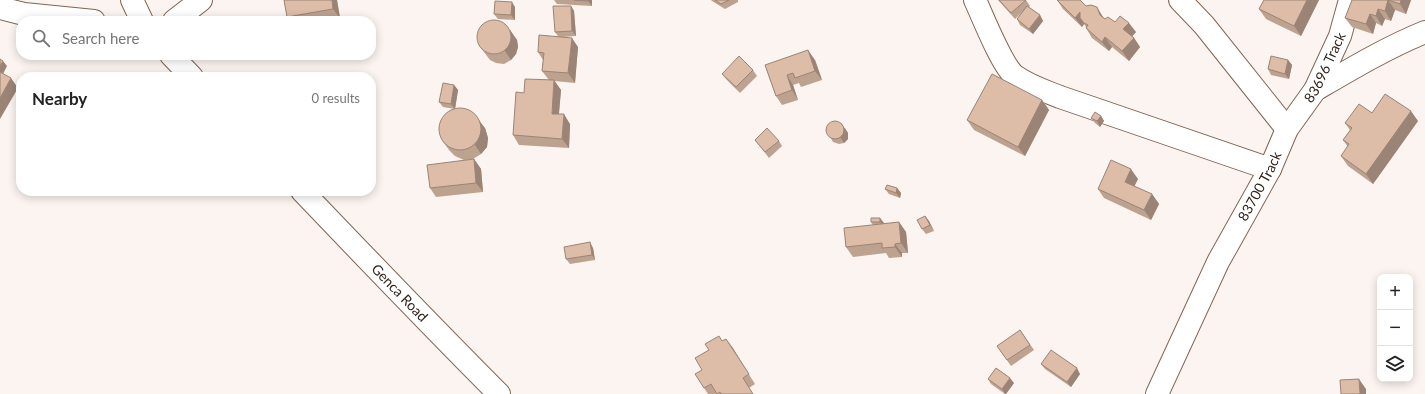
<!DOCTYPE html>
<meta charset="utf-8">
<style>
body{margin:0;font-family:Lato,sans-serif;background:#f6f6f6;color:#222}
.controls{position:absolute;right:12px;bottom:12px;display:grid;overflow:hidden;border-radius:8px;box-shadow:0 2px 10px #0003}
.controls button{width:36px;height:36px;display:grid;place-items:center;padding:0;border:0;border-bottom:1px solid #e0e0e0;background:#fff;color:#222;font:20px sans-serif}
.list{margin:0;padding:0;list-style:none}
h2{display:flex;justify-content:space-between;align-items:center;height:52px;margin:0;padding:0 16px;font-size:17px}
h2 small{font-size:13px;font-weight:400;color:#767676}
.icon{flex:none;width:22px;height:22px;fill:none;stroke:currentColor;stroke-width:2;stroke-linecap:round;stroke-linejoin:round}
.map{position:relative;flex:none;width:1425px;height:394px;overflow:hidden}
.search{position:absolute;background:#fff;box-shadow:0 2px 10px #0003;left:16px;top:16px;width:360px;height:44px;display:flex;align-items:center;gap:10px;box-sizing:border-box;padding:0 14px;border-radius:16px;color:#767676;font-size:15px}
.panel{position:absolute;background:#fff;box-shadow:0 2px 10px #0003;left:16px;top:72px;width:360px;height:124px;border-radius:16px}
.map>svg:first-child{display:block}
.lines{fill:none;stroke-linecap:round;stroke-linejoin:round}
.street-casing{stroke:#826552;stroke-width:24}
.secondary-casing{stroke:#826552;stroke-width:24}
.street{stroke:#fff;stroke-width:22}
.secondary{stroke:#fff;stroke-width:22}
.wall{fill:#bea290}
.shaded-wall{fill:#9b8476}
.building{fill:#ddbca8;stroke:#9b8476}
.labels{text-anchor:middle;stroke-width:3.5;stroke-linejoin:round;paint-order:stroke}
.street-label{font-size:14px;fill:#30241c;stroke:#fff}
</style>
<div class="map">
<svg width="1425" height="394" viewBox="0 0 1425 394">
<rect width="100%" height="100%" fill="#fbf4f0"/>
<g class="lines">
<defs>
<g id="street">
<path d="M975,0C983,17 1002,66 1015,76C1029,86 1045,91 1060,97L1270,169"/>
<path d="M1180,0L1204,25L1287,129"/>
<path d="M0,8L24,14L94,21"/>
<path d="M174,21L201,0"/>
<path d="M1315,90C1351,69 1386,48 1425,32"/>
<path id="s1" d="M1157,394L1218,262L1270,169L1287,129L1315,90L1340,36L1350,0"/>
</g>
<g id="secondary">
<path d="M132,0L142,21"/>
<path d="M171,55L192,77"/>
<path id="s2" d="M302,191C367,259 432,327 499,394"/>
</g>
</defs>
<use href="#street" class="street-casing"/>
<use href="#secondary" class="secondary-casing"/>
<use href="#street" class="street"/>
<use href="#secondary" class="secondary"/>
</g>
<path class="wall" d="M284,0H337L340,18L325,21H290L287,17Z
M554,0H592V6L557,4Z
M711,0H738V2L725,9L712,1Z
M998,0H1026L1030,6L1029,7L1040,15L1043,21L1033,34L1020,25L1017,19L1022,12L1015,19Z
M1057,0L1086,6L1103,17L1105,19L1115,22L1136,32L1132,36L1134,38L1140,47L1129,61L1112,47L1109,51L1092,38L1086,28V27L1084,24L1082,27L1063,9Z
M1264,0H1319L1301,36L1266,19L1259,9Z
M1352,0H1411L1406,14L1395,10L1391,21L1385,19L1382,26L1376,23L1373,34L1352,27L1345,18Z
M571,6L574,11L576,36L563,37L578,47L575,83L554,81L561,90L559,114L570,124L569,148L519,145L513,135L524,93L549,80L542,71L543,60L538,52L558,36L555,32Z
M515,7V20L498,19L494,14Z
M510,30L517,40L518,47L516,54L511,60L504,64L496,63L490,60L478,44Z
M815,60L822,80L801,87L799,83L793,85L798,100L782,105L776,96L765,65Z
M1288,60L1292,65L1289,79L1271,75L1268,69Z
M753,70L757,76L740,93L726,79L722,74Z
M454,85L458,90L455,109L443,107L439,102Z
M1042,100L1049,110L1025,156L974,130L967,120Z
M1372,113L1418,121L1373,184L1348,166L1341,156L1348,147L1343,140L1350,130L1345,123Z
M1101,116L1104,121L1100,127L1095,123L1091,118Z
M485,128L488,138L487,147L481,154L473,159L464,160L455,156L449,150L442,140Z
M845,128L848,133V139L844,143L839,144L833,142L830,137Z
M755,140L779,141L782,146L769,158Z
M474,159L481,169L483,192L436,197L430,188Z
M1138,179L1134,186L1152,194L1159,204L1151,220L1104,198L1098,189Z
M897,188L901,193L900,198L889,194L885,189Z
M925,216L929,221L934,231L926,234L922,229Z
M871,218L884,223V224L899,222L906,232L908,253H902V257L889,258L886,253L853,257L846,247L873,225L871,222Z
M593,248L595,260L570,264L566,259Z
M1020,330L1034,350L1011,366L997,346Z
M726,339L755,384L749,388L753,394H708L704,388L702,370L722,341Z
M1041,364L1080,374L1071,387L1045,369Z
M988,379L1014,383L1006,394H1005L991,384Z"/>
<path class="shaded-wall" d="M332,0H337L340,18L333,9Z
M588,0H592V6L588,1Z
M1307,0H1319L1301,36L1294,26Z
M1388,0L1395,10L1391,21L1385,11Z
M1401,0H1411L1406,14L1400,4Z
M512,2L515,7V20L511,15Z
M571,6L574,11L576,36L572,31Z
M1097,7L1103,17L1106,24L1100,15Z
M1378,9L1385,19L1382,26L1376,16Z
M1080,12L1084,24L1082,27L1075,18Z
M1370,14L1376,23L1373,34L1366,24Z
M1040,15L1043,21L1033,34L1029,29Z
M1129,23L1136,32L1130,39L1123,29Z
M510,30L517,40L518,47L516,54L511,60L505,51Z
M1105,37L1112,47L1109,51L1102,42Z
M572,38L578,47L575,83L568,73Z
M1134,38L1140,47L1129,61L1122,51Z
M808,50L815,60L822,80L815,71Z
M1288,60L1292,65L1289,79L1285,74Z
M3,61L7,66L2,76L0,74V66Z
M787,75L793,85L798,100L792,90Z
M11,78L18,88L0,119V98Z
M554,80L561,90L558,123L552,114Z
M454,85L458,90L455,109L451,104Z
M1042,100L1049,110L1025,156L1018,147Z
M1411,111L1418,121L1373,184L1366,174Z
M564,114L570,124L569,148L562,139Z
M1101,116L1104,121L1100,127L1097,121Z
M478,119L485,128L488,138L487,147L481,154L475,145Z
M841,123L848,133V139L844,143L840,137Z
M474,159L481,169L483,192L476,183Z
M1131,169L1138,179L1132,191L1125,182Z
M897,188L901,193L900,198L896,193Z
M1152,194L1159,204L1151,220L1144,210Z
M925,216L929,221L934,231L930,225Z
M880,218L884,223V227L880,222Z
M899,222L906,232L908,253L901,243Z
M590,242L593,248L595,260L592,255Z
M895,244L902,253V257L895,247Z
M726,339L733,348L755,384L749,374Z
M1077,368L1080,374L1071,387L1067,382Z
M1010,378L1014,383L1006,394H1005L1002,389Z
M1359,379L1366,389V394H1360Z"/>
<path class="building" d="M284,0H332L333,9L287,17Z
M574,0H588V1Z
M715,0H729L721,4Z
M999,0H1026L1011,13Z
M1057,0H1080L1086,6L1091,5L1097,7L1100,15L1105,19L1108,17L1115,22L1120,16L1129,23L1123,29L1134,38L1122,51L1105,37L1102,42L1086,28L1088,25L1084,23L1080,18V12L1075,18Z
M1264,0H1307L1294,26L1259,9Z
M1352,0H1401L1400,4L1388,0L1385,11L1378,9L1376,16L1370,14L1366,24L1345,18Z
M495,1L512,2L511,15L494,14Z
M553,6H571L572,31L555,32Z
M1027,6L1040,15L1029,29L1017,19Z
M477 37a17 17 0 1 1 34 0a17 17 0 1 1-34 0Z
M539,35L572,38L568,73L542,71L544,53L538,52Z
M808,50L815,71L795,78L793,73L787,75L792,90L776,96L765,65Z
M739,56L753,70L736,87L722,74Z
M1271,56L1288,60L1285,74L1268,69Z
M0,59L3,61L0,66Z
M0,72L11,78L0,98Z
M992,74L1042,100L1018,147L967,120Z
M525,79L554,80L552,114H564L562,139L513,135L516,92L524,93Z
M443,83L454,85L451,104L439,102Z
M1385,94L1411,111L1366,174L1341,156L1349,144L1343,140L1352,128L1345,123L1359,104L1372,113Z
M439 129a21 21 0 1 1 42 0a21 21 0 1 1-42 0Z
M1095,112L1101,116L1097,121L1091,118Z
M826 130a9 9 0 1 1 18 0a9 9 0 1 1-18 0Z
M767,128L779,141L765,152L755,140Z
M474,159L476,183L430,188L427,165Z
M1111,160L1131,169L1125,182L1152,194L1144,210L1098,189Z
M887,185L897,188L896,193L885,189Z
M925,216L930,225L922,229L917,220Z
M871,218H880V222H871Z
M899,222L901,243L895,244V247L882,248V243L846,247L844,228Z
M590,242L592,255L566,259L564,247Z
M1020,330L1030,345L1007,360L997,346Z
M719,336L722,341L726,339L749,374L743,378L753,394H721L720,392L717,394L711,384L704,388L695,374L702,370L695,358L709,350L705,344Z
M1051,350L1077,368L1067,382L1041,364Z
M996,368L1010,378L1002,389L988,379Z
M1359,379L1360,394H1341L1340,380Z"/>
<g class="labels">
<g class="street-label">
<text dy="5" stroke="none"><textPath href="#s1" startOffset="368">83696 Track</textPath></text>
<text dy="5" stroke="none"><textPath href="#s1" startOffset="232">83700 Track</textPath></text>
<text dy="5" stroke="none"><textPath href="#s2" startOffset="141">Genca Road</textPath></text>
</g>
</g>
</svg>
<div class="controls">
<button>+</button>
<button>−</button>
<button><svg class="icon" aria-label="layers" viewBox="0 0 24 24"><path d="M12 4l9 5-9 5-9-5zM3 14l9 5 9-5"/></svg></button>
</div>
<div class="search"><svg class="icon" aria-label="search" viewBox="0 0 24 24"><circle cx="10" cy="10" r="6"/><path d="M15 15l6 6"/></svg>Search here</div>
<section class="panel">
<h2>Nearby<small>0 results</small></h2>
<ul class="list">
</ul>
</section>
</div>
